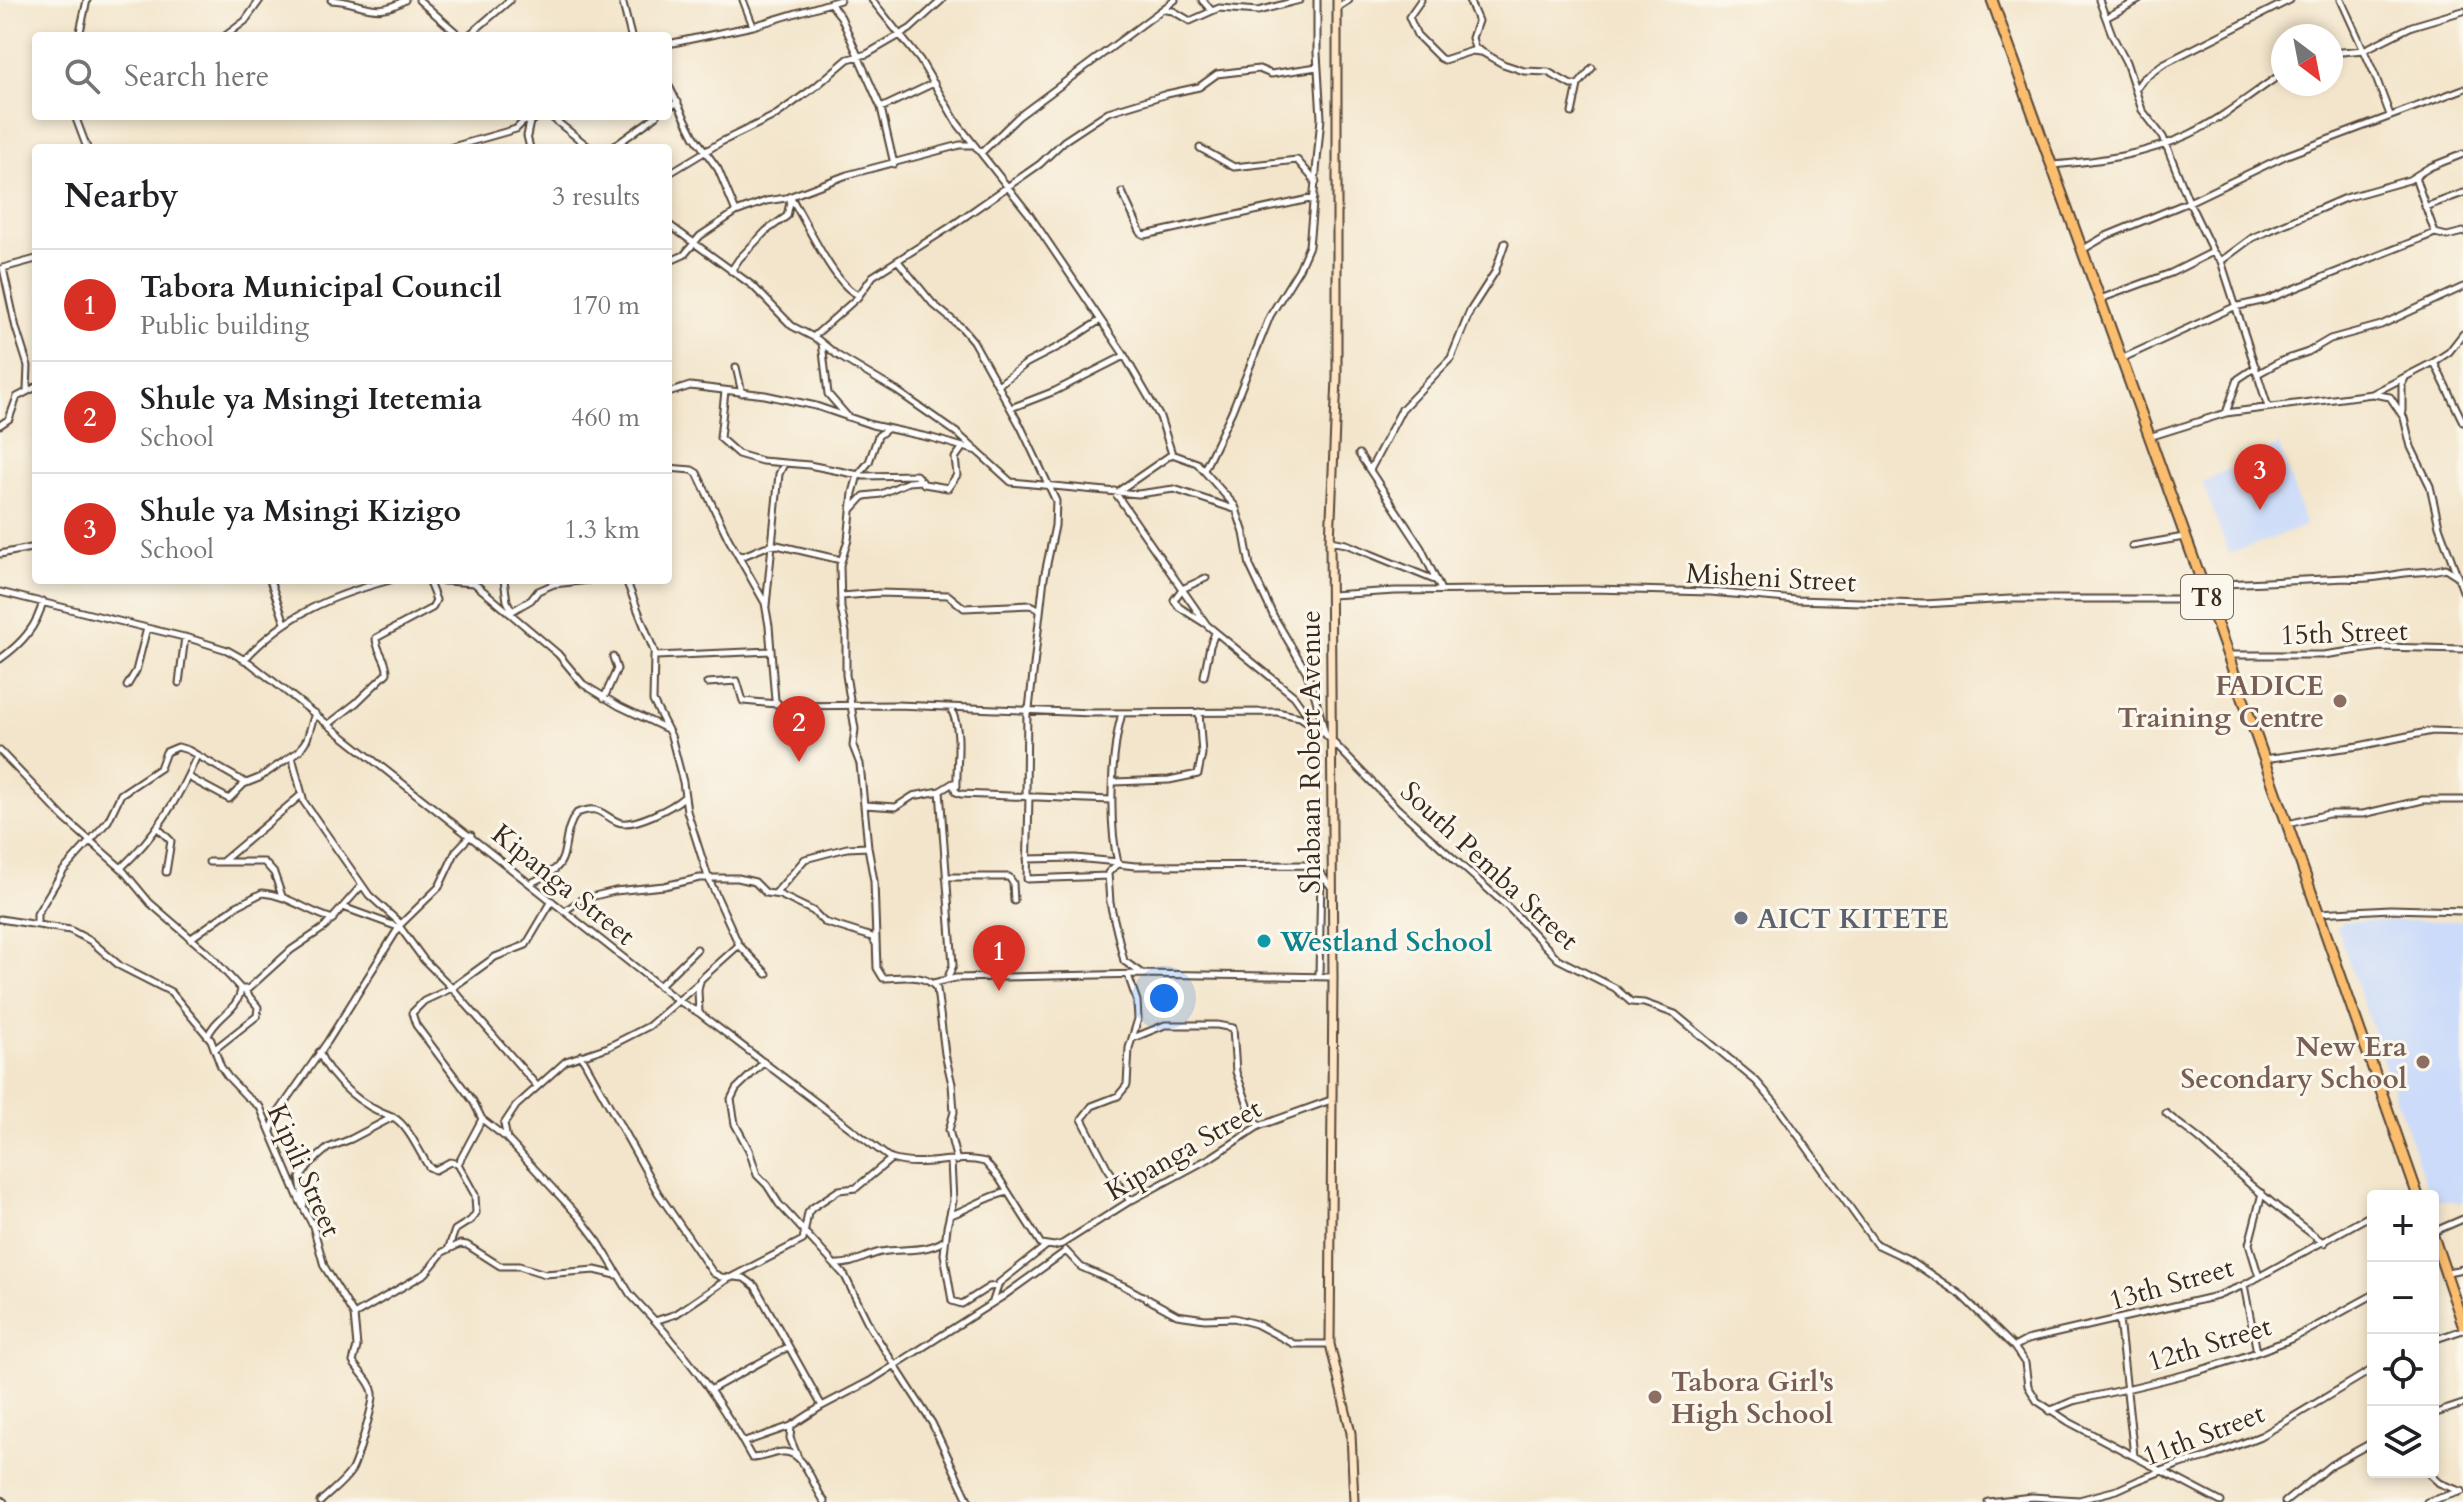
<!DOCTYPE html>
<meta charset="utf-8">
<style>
body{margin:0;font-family:Cardo,serif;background:#f6f6f6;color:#202124}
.controls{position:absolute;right:24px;bottom:24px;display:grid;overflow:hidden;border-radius:8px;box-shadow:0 4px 12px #0003}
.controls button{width:72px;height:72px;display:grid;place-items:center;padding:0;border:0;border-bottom:2px solid #e0e0e0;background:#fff;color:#202124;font:40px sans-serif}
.compass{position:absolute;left:2271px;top:24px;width:72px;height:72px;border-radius:50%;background:#fff;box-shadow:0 4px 12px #0003;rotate:148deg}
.you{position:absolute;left:1164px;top:998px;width:28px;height:28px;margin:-20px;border:6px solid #fff;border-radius:50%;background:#1a73e8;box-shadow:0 0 0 12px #1a73e833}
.badge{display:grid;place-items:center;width:52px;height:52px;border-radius:50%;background:#d93025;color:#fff;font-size:26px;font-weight:700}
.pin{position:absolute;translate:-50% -66px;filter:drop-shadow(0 2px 4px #0008)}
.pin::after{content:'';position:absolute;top:42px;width:28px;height:24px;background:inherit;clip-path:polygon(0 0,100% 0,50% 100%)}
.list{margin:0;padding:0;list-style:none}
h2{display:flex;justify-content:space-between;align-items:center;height:104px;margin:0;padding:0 32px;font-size:34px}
h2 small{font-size:26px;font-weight:400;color:#757577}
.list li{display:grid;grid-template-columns:52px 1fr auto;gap:24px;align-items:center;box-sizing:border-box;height:112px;padding:0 32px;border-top:2px solid #e0e0e0}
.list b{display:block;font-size:30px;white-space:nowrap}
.list p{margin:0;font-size:26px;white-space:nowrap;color:#757577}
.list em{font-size:26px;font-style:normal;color:#757577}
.icon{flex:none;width:44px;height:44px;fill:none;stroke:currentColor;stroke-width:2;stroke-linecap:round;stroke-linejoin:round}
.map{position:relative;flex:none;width:2463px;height:1502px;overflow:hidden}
.search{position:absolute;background:#fff;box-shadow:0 4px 12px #0003;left:32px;top:32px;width:640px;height:88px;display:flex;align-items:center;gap:20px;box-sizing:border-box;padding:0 28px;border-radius:8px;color:#757577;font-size:30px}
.panel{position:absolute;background:#fff;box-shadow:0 4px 12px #0003;left:32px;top:144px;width:640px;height:440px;border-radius:8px}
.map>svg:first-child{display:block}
.built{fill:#ccdbf9}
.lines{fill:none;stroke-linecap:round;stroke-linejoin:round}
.street-casing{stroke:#574638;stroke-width:9}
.secondary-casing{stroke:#574638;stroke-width:11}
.highway-casing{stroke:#574638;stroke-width:13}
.street{stroke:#fff;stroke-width:5}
.secondary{stroke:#fde5c5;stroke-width:7}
.highway{stroke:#fbbd6e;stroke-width:9}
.education-dot{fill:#8d6e63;stroke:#fbf7ec;stroke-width:3}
.worship-dot{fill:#6b7280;stroke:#fbf7ec;stroke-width:3}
.culture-dot{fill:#0f9aa8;stroke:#fbf7ec;stroke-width:3}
.labels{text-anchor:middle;stroke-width:6;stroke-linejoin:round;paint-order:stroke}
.shield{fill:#fbf7ec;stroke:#75685c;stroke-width:2}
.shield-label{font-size:26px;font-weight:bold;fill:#3b2a1e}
.street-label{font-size:28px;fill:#3b2a1e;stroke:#fbf7ec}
.education-label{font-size:28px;font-weight:bold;fill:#785e54;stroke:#fbf7ec;text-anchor:end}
.worship-label{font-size:28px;font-weight:bold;fill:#5b616d;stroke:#fbf7ec;text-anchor:start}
.culture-label{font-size:28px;font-weight:bold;fill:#0d838f;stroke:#fbf7ec;text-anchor:start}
</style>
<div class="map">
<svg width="2463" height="1502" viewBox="0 0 2463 1502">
<rect width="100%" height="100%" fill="#fbf7ec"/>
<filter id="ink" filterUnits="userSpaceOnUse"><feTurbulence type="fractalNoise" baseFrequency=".0125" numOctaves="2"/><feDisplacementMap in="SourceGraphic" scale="16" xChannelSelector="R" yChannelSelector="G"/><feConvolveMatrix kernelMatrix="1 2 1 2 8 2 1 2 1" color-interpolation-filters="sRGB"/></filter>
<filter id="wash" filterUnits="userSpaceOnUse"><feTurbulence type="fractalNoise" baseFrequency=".006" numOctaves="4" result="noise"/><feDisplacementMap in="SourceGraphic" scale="32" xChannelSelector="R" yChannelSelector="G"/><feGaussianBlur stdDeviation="1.8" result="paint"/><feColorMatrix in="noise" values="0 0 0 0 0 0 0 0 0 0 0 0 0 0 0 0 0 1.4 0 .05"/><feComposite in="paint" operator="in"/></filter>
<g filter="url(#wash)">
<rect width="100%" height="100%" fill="#f3e5cb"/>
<path class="built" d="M2279,445L2306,526L2229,554L2202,482Z
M2344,921H2463V1203L2433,1200V1196H2430L2337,928Z"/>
</g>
<g filter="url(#ink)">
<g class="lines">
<defs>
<path id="street" d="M331,0C362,1 374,19 405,0
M419,0L460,36
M622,0L631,36
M743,0L753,26
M872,0L920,60L957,123L1029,214L1123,353L1160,417L1172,454L1197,463L1235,506L1244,533L1250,566L1274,617L1306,671L1313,689L1325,733
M1202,0L1211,10
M1421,0L1409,17L1417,35L1440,58L1444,60L1472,51L1480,52
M1469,0L1478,21L1472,38L1475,48L1503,64L1524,71L1548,72L1571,85H1578
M2099,0L2113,37L2126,62L2142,110L2163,137L2189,202L2213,252L2221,261L2268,407
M2341,0L2375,75L2390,115
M830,3L841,17L881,108L894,164
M1338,7L1349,0
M1166,10L1173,11L1190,21L1219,8L1258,11L1300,0
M2107,17L2139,0
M79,36L87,0
M225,36L245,21L260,0
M468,36L510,0
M668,44L753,26L840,0
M2331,53L2364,50L2412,26L2463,11
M668,84L694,136L718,169L736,212
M2135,90L2143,79L2163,64L2290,0
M668,108L678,102
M881,108L934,83
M1572,113L1578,85L1592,68
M75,116L87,148
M550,116L590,148
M449,148L516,129L523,122L533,119
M530,148L527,136L530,122L539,116
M612,148L656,116
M1200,148L1234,167L1297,160L1316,182
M981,153L1018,117L1175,0
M2052,165C2099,161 2146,155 2190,134C2223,118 2253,93 2283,73
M668,174L721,142L776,115L815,87L848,59L867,54L910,29L942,0
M2415,177L2435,233L2447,236L2463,232
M1122,192L1141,233L1145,235L1314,198
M790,196C805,219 835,288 859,295
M2425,207L2463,193
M668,224L753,286L792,326L817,339L837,355L897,391L957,433L1011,482L1138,494L1174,489L1237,510
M2082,250L2106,236L2189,202L2287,155L2463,89
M898,261L933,304L962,328L973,341L1021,427L1056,501L1055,526L1044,578L1029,709
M2221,261L2252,238L2345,198L2409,180L2430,167L2463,154
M668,262L684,255L700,236L736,212L766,201L786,198L847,175L960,145H974
M3,268L16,328L28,366L27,390
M3,268L36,259
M731,271L739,259L766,231L787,216L791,198
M2100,299L2171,273L2213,252
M813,337L857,298L873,276L950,227L1040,164L1064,141L1108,112L1167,94L1199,87L1217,74L1259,69L1271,74L1317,67
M822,343L828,394L848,417
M2121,359L2234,307L2266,300L2435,233
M2434,362L2463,422
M736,367L742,393
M2259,373L2281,361L2308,352L2330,339L2381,325L2463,287
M998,385L1027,363L1064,344L1099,321
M725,391L720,438L738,454L762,461L809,465L864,476L916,475L924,484L948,488L957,475L955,458L963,447
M668,393L690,386L765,395L816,406L872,425L932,438L977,451
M2373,394L2390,397L2404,418L2411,447L2430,486L2439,526L2463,591
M1011,408L1055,391L1124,356
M2402,411V384L2405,378
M2226,413L2238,379L2256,367
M0,425L9,419L17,397L36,387
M887,429L878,436L869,462L858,475L853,493L848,540L840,565L841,608L846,633V675L855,729L853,746L860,764L868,847L874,881L877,968L883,978C900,978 925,972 937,989L945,1054L952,1084L954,1112L949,1130L957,1161
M2149,437L2226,413L2372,394L2434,362L2449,352L2463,334
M1359,454L1421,548L1441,590
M668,468L692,470L697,473L728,538L765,603L769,626L775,700L780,706L897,705L1092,713L1277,712L1300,717L1325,734L1396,807L1509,908L1558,959L1615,988L1631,1002L1644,1003L1675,1014L1756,1081L1775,1103L1876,1244L1908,1259L1961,1295L2014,1347L2025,1363L2028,1386L2037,1401L2069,1422L2221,1502
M1204,470L1232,411L1270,316L1299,269L1309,246L1321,118L1317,53V0
M1370,470L1402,409L1451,358L1470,311L1495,272L1505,243
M1120,490L1172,454
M1114,491L1207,625L1294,696L1316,727
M852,509L864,496L881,494L908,482L922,481
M1330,541L1346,544L1437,581
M2132,546L2184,537
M0,554L36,547
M738,555L743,556L765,547L777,545L841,560
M270,580L285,623
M432,580L474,583L558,654L583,684L619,706L667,729
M504,580L507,601L512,611
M626,580L656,656L771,651
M2203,585L2346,578C2365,580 2385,576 2405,573C2420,571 2428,573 2445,568L2456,575
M0,592L192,639L227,650L250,663L677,1000L699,1013L891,1159C923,1169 955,1154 985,1162L999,1178L1041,1244L1054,1246L1062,1244L1130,1201L1210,1158L1259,1126L1331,1100
M1331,595L1395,591L1593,589L1711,592L1796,600L1924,604L2010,599H2207
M841,596L879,593L948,595L964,608L1031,605L1040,610
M766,606L779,474L784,464
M509,613L531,600L538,591L554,584L589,580
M1204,623L1179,607L1174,600L1182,589L1206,578
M654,655L653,701L671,736L683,782L687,811L708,877L739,945L767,974
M2227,655H2323L2381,647L2463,649
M0,659C21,644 37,627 43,601
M244,660C286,614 331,596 390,580
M1204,676L1210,646L1215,633
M179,683L185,637
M707,683L737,681L743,701L777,704
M127,686L136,671L147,628
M604,698L617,669L613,657
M951,709C963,733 956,760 957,786
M1122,713C1111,753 1108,822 1118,863L1108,873L1110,903L1124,961L1141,973
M329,724L356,703L387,673C388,660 376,651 376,638L432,608L436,600L428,580
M0,751L64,818L121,868L150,903L209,954L241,989H248L291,950L325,927L362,885
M292,757L304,802L369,895L401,924
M2264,759L2359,746L2432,731L2463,732
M188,777L229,799L244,784L259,778L299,751L307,739L315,713
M1114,782L1169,780L1198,774L1202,754L1199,712
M940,791L953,965L947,980
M1026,797L1027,709
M1029,797L1027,879L1108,876
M864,805L896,807L913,796L940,791L953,783L956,792L961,794L1111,800
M2288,824L2328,814H2363L2423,800H2463
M157,827L171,841L166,872
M1027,859L1075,858L1118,862
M223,861L300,796
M209,862H264L274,873L282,896
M1118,864L1135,866L1305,865L1316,868L1332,888
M121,868C154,837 180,797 197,755
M946,877H1009L1013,883L1014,901
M531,883C539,879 548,875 555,869C570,857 561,833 577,813C600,804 601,815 618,822C633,828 673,807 684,797
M775,894L805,859L847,848L868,847
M343,907L398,927
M565,911L582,899L615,891L664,886L700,878H738L755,882L766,893L780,895L813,911L824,922L872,937L876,944
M2318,913L2390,909L2463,911
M0,919L70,930L91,941L120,966L171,992L211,1040L221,1067L228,1077L246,1096L260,1107L299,1199L313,1226L324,1266L354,1315L357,1347L353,1362C359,1372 371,1381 373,1393C375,1401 356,1464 351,1471C343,1483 330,1492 320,1502
M37,924V914L63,871L108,821L121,794L160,768L166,752L178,747L188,750L246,783
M399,926L424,960L452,988L537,1086
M190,939L235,907L262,893C289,895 307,912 333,919
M1128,975L1137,1001L1138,1019L1129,1048L1127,1085L1118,1096L1092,1106L1082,1119L1107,1167L1130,1201
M1319,976L1321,874
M700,982L649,1026L608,1047L566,1061L516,1106L504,1124L507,1139L581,1219L599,1243L630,1294L655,1321L676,1314L726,1280L803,1240L808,1213L812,1208L839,1190L856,1188L891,1159
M933,983L956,978L1142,974L1333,977
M659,986L697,949
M699,1012L698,990L700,980L739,945
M208,1036C215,1017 238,1011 241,989
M1133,1038L1165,1025H1217L1233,1028L1236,1072L1252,1116L1259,1126
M215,1049L257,1016L258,1007L244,990
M319,1052C331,1081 363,1107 392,1117
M581,1055L658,1193L713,1273L721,1277L731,1278
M764,1062L736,1089L731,1099L735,1124L749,1150L757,1175L767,1185L779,1204L845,1276L870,1327L932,1423L969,1502
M2166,1113C2178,1124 2193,1133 2205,1144C2242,1179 2282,1212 2324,1243
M271,1131L276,1116L328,1041L401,924L439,887L456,851L471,835
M505,1137L482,1119L473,1101L416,1025L412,1013L424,1001L452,988L495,957L526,945L552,901
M951,1162L953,1201L947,1227L944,1254L952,1301L962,1304L989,1287L997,1286
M304,1204L300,1178L310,1164L328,1148L351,1139L393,1117C408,1125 419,1152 429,1167L435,1170L450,1162L458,1164
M951,1215C971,1208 987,1196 1008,1192
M2433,1232L2463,1219
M449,1247L455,1230L471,1220L476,1213L475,1195L458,1164L482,1119
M1065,1250L1081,1267L1124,1286L1177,1315L1205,1319L1234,1318L1256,1324L1294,1344H1330
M837,1264C853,1265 866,1255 881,1252C903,1248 926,1253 945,1240
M2447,1272L2463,1269
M734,1277L744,1278L755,1286L822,1406
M2259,1277L2249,1244L2262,1193
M2244,1285L2257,1352
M993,1301L999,1283L1046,1246
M354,1315L426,1273L443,1252L460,1244L467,1245L500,1266H519L545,1274L595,1270L616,1275
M2119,1319L2134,1456
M656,1322C694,1364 725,1409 752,1458C764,1458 774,1451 785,1452C806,1453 813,1488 825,1502
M2433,1340L2463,1330
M2014,1347L2027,1340L2217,1296L2244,1285L2373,1214
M710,1390L788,1347
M2049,1411L2073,1401C2145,1385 2218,1369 2286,1341C2316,1328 2344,1310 2373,1295
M2433,1414L2463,1404
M791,1427L790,1438L797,1455
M745,1442L791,1426L822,1406L870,1381L1002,1297L1066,1251
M2427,1472L2439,1483L2460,1491
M0,1499L4,1502
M1988,1502L2032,1497L2079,1500L2117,1490L2139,1480L2180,1464L2208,1457L2263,1435L2373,1369
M2285,1502L2331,1465L2373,1442
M2427,1502L2462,1491"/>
<path id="secondary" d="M1337,0V378L1330,541L1333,977L1330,1344L1351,1433L1354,1502"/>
<path id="highway" d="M1992,0L2208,599L2418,1196
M2433,1236L2463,1324"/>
</defs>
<use href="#street" class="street-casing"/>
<use href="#secondary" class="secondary-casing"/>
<use href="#highway" class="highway-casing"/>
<use href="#street" class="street"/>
<use href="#secondary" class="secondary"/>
<use href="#highway" class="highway"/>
</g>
</g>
<g class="education-dot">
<circle cx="2340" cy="701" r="8"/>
<circle cx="2423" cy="1062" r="8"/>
<circle cx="1655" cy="1397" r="8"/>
</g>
<circle class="worship-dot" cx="1741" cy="918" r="8"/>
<circle class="culture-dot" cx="1264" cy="941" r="8"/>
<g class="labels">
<rect class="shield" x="2181" y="575" width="52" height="44" rx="6"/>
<g class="shield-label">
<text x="2207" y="606">T8</text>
</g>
<g class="street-label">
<text transform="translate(1771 577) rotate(3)" y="10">Misheni Street</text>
<text transform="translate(2344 632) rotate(-2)" y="10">15th Street</text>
<text transform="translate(1310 752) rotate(-90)" y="10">Shabaan Robert Avenue</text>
<text transform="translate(1490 865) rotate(43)" y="10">South Pemba Street</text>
<text transform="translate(564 884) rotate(39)" y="10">Kipanga Street</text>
<text transform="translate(1183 1149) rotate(-30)" y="10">Kipanga Street</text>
<text transform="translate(305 1170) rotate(66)" y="10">Kipili Street</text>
<text transform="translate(2171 1283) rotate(-16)" y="10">13th Street</text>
<text transform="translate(2209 1343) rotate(-17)" y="10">12th Street</text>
<text transform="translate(2203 1434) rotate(-21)" y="10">11th Street</text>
</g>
<g class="education-label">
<text x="2324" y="695">FADICE<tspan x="2324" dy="32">Training Centre</tspan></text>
<text x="2407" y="1056">New Era<tspan x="2407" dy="32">Secondary School</tspan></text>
<text x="1671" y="1391" text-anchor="start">Tabora Girl's<tspan x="1671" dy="32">High School</tspan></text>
</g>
<g class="worship-label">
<text x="1757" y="928">AICT KITETE</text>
</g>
<g class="culture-label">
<text x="1280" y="951">Westland School</text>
</g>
</g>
</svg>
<div class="controls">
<button>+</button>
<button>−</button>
<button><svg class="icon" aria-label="locate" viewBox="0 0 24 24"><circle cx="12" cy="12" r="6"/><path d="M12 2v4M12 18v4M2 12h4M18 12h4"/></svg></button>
<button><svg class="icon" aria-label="layers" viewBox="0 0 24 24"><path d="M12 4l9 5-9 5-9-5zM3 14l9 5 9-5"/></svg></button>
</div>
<svg class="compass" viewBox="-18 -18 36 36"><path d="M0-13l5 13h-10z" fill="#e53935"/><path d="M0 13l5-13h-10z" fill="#757577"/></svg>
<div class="you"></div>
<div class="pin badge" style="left:999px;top:991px">1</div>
<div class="pin badge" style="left:799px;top:762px">2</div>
<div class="pin badge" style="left:2260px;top:510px">3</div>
<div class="search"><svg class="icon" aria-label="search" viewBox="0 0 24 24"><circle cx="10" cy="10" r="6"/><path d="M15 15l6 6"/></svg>Search here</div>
<section class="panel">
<h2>Nearby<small>3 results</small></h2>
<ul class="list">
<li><span class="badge">1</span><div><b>Tabora Municipal Council</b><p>Public building</p></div><em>170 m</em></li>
<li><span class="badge">2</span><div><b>Shule ya Msingi Itetemia</b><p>School</p></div><em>460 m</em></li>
<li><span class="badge">3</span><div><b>Shule ya Msingi Kizigo</b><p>School</p></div><em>1.3 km</em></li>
</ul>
</section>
</div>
